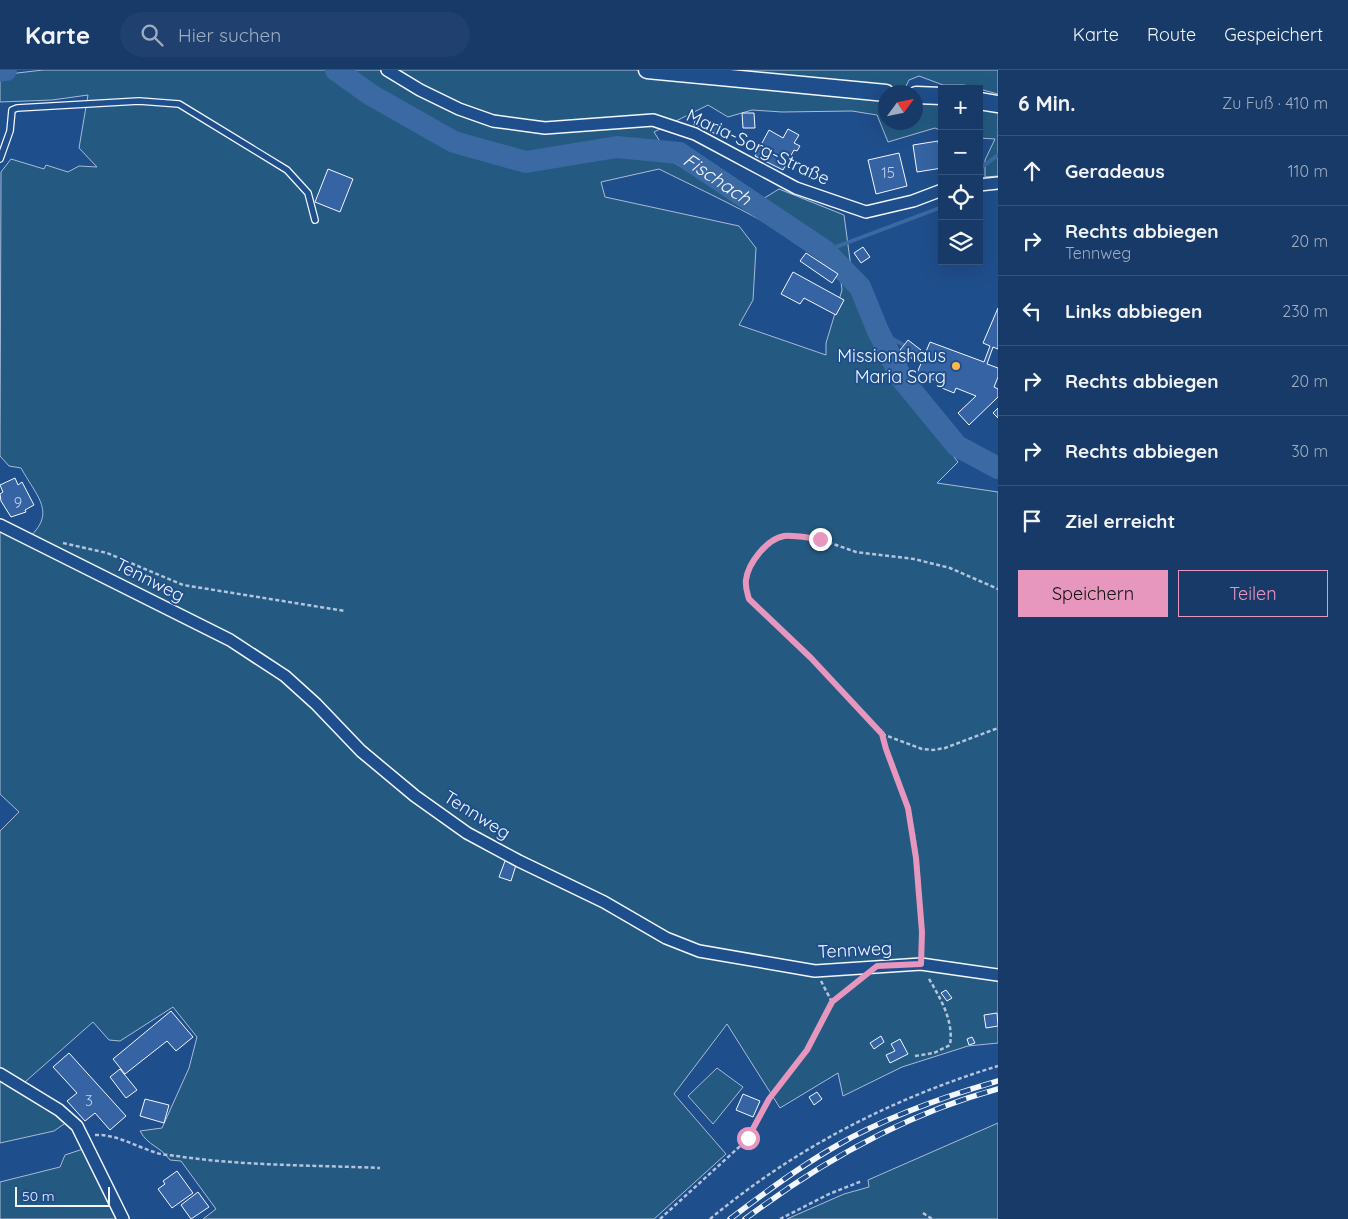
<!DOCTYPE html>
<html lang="de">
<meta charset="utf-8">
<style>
body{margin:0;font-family:Quicksand,sans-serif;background:#20416f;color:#f1f3f6}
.controls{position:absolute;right:15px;top:15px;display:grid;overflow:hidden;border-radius:0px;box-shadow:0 5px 20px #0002}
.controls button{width:45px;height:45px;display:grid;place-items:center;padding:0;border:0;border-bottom:1px solid #36547d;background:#173a69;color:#f1f3f6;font:25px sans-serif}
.compass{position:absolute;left:878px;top:15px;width:45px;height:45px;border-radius:50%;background:#173a69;box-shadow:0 5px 20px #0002;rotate:57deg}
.scale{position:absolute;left:15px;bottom:12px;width:95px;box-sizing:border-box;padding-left:5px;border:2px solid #f2f6ff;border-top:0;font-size:14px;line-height:18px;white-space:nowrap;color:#f2f6ff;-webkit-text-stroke:4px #1f4e8c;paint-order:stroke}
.stop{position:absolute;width:15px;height:15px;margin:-11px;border:4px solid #e797bd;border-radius:50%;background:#fff}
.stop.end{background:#e797bd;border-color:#fff;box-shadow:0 1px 5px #0008}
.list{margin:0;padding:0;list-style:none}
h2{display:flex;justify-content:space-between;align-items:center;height:65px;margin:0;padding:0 20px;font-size:21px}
h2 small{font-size:16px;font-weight:400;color:#9eadc0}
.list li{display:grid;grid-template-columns:32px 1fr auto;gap:15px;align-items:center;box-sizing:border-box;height:70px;padding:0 20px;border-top:1px solid #36547d}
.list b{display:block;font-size:19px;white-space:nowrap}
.list p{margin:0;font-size:16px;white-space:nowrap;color:#9eadc0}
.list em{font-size:16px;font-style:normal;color:#9eadc0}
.actions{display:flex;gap:10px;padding:15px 20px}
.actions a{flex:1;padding:11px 0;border:1px solid #e797bd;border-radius:0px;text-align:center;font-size:18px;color:#e797bd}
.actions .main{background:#e797bd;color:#111}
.icon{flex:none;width:28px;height:28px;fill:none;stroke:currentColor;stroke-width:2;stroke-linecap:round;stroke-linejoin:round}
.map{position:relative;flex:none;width:998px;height:1149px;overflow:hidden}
header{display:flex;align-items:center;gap:30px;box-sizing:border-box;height:70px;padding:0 25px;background:#173a69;border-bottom:1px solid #36547d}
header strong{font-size:24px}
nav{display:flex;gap:28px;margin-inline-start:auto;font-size:18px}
.search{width:350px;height:45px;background:#20416f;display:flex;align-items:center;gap:12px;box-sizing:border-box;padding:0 18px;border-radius:28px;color:#9eadc0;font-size:19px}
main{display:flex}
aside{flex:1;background:#173a69}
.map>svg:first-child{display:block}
.green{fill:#245a82;stroke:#a8bbd7;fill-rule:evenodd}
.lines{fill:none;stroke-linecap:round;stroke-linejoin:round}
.stream{stroke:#3b69a3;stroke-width:4}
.river{stroke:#3b69a3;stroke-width:22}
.building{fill:#3563a3;stroke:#f2f6ff}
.lane-casing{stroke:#f2f6ff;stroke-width:8}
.street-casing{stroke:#f2f6ff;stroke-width:14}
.secondary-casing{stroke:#f2f6ff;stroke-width:19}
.path{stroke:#b3c4dc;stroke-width:2.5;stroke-dasharray:4 2.5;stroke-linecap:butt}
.lane{stroke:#1f4e8c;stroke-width:5.5}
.street{stroke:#1f4e8c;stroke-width:11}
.secondary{stroke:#1f4e8c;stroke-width:16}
.rail-casing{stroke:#f2f6ff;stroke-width:5.5}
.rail{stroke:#1f4e8c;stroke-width:4;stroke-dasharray:11;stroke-linecap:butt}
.route{stroke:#e797bd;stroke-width:6}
.poi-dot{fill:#ffb74d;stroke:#1f4e8c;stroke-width:2}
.labels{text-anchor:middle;stroke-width:4;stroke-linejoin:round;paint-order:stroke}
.number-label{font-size:15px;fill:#c3d1e8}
.street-label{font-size:18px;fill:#f2f6ff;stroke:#1f4e8c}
.poi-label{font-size:18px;fill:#f2f6ff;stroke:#1f4e8c;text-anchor:end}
.water-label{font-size:19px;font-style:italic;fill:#f2f6ff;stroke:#1f4e8c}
</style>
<header>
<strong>Karte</strong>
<div class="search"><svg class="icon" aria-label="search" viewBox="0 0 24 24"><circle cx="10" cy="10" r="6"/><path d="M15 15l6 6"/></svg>Hier suchen</div>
<nav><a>Karte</a><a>Route</a><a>Gespeichert</a></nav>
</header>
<main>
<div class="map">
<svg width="998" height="1149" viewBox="0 0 998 1149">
<rect width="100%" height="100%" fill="#1f4e8c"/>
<path class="green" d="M43,0H998V24L964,15H943L919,6L909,10L903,22H886V52H916V33L942,34V61L935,58L888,72L877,45L852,41L782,42L752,40L728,47L708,35L654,62L673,92L748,138L779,119L844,145L854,220L881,292L958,392L937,413L998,422V973L968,976L902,997L843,1026L838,1003L780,1038L727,954L674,1024L726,1084L654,1149H203L216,1139L181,1091L170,1090C159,1075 149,1077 140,1061L162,1058L189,998L197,967L173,937L120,971L109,970L93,952L17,1019L67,1052L54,1061L0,1073V761L19,742L0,724V460L24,472C58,444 39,430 21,398L9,396L0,386L1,102L11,89L44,99L46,95L68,102L79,96L97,97L79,78L88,25L52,30L0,32V5ZM659,99C719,129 788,159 840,203L842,220L826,273V285L739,255L753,230L756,178L739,156L605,127L601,112Z
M979,37L998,40V106L985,107V90L995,69L979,68Z
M717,998L743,1017L713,1054L688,1026Z
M998,1053V1149H787L844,1124L869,1117L868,1110Z
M86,1078L120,1149H0V1112L60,1097L65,1085Z"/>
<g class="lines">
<path class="stream" d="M979,99L998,85
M825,181L942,137
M878,261L902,274"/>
<g class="river">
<path id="s1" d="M336,0L371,25L454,72L526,92L617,77L679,83L825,181L860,217L878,261L902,309L957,376L998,398"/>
<path d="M0,1L6,0"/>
</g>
</g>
<path class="building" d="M742,43H754L755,58H743Z
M696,46L701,47L699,56L694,55Z
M711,51L722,56L718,65L707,60Z
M788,59L799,65L794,73L800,76L797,81L794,80L783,100L755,86L769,60L783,68Z
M938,71L942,98L917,102L913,75Z
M899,83L907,116L876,124L868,90Z
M328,99L353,109L340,142L315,132Z
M863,177L870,187L861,193L854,183Z
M806,183L838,204L832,213L800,191Z
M793,202L844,230L836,245L804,228L800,234L781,224Z
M998,238V279L993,277L987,294L998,298V307L994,317L998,319V327L969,355L958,343L976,326L956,318L954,323L942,318L944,314L917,303L930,272L984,292L990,276L983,273Z
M908,270L921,280L914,290L900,280Z
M998,338V348L993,343Z
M15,408L18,415L22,412L34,435L25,440L26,442L11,447L1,431L0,424L3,422L0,415Z
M505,791L516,795L511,811L499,807Z
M946,920L952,928L947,931L941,923Z
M171,941L193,967L176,981L167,971L125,1004L113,989Z
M997,943L998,956L986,958L984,945Z
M881,966L884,972L874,979L870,973Z
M972,967L975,973L969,975L967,969Z
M900,969L908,984L890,993L886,985L895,981L891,974Z
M69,983L126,1046L110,1060L95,1043L85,1051L67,1031L77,1023L53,997Z
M120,999L137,1020L126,1028L110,1007Z
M817,1022L822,1029L814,1035L809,1027Z
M743,1024L760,1031L753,1047L736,1040Z
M145,1029L169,1035L164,1053L140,1046Z
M177,1101L193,1123L172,1138L158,1119L165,1114L163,1111Z
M198,1122L209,1137L191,1149L181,1135Z"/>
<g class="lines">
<defs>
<path id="lane" d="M0,89L10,61L12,40L17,38L139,31L179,34L287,100L308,123L315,150"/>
<path id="street" d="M387,0L420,20L459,39L493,51L545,58L653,50L695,64L796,118L866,142L913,131L942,120
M979,115L998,113
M0,455L230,570L285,606L316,634L361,681L415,726L467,763L519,791L604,832L666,868L699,881L815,901L921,894L998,905
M0,1004L59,1040L77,1056L123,1149"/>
<path id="secondary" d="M647,0L886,23
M916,25L942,26
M979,31L998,34"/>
</defs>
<use href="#lane" class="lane-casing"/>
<use href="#street" class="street-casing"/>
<use href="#secondary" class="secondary-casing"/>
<path class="path" d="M63,473L107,483L183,515L345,541
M882,664L922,679L933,680L945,678L998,658
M921,883C922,843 919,775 908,737C900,712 888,689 882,664L811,588L749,529L746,518V508L753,494L765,476L783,466L819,469L856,482L914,489L950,498L998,519
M821,911L832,932
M915,986L934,983L950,975C954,950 940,928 928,907
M95,1065C116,1064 135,1076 154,1082C161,1085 169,1085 176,1086C243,1096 312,1095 380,1098
M923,1143L932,1149
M660,1149L749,1068L769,1029L807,980L832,932L858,911
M710,1149C795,1078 893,1028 998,996
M780,1149L829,1124L862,1111"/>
<use href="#lane" class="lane"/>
<use href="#street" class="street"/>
<use href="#secondary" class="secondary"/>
<defs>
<path id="rail" d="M730,1149C764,1123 799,1097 836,1076C886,1047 943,1027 998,1011
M745,1149C821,1092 905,1044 998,1019"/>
</defs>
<use href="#rail" class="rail-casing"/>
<use href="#rail" class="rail"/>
</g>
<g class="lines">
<path class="route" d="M748,1068L769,1029L807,980L832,932L877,896L921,894L922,862L916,788L908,738L886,679L882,664L811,588L749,529C747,522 745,517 746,510C748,493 767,469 784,466C794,465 809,468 820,469"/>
</g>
<circle class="poi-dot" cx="956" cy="296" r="5"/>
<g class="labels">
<g class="number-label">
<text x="888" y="108">15</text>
<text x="18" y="438">9</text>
<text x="89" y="1036">3</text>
</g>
<g class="street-label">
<text transform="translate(758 77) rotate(25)" y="6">Maria-Sorg-Straße</text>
<text transform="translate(150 510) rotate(27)" y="6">Tennweg</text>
<text transform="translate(477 745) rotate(32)" y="6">Tennweg</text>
<text transform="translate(855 880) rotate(-3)" y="6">Tennweg</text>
</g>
<g class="poi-label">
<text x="946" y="292">Missionshaus<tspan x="946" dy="21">Maria Sorg</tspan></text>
</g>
<g class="water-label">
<text dy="7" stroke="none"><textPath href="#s1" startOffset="414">Fischach</textPath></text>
</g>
</g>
</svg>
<div class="controls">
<button>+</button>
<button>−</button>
<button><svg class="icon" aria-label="locate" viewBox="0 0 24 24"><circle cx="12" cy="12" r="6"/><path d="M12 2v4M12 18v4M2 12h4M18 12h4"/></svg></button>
<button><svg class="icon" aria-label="layers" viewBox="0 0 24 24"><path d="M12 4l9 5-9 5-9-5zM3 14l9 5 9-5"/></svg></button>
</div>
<svg class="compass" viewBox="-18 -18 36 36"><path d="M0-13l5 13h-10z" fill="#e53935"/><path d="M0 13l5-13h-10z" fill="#9eadc0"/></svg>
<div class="scale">50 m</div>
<div class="stop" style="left:748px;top:1068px"></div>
<div class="stop end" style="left:820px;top:469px"></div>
</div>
<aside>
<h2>6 Min.<small>Zu Fuß · 410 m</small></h2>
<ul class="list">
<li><svg class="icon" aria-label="ahead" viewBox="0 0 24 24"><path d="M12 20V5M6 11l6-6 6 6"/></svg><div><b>Geradeaus</b></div><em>110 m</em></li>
<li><svg class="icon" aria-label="right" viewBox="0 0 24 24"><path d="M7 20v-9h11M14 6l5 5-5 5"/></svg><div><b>Rechts abbiegen</b><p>Tennweg</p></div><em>20 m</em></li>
<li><svg class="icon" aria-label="left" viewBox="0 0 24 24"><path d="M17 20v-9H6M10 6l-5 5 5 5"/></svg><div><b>Links abbiegen</b></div><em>230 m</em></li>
<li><svg class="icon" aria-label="right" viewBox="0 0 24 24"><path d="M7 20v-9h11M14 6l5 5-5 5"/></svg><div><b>Rechts abbiegen</b></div><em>20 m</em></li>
<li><svg class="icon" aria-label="right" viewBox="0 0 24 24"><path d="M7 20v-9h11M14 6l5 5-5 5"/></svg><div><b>Rechts abbiegen</b></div><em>30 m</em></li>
<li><svg class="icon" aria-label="arrive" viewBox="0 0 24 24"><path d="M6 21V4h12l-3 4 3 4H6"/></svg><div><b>Ziel erreicht</b></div></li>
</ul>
<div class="actions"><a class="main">Speichern</a><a>Teilen</a></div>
</aside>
</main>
